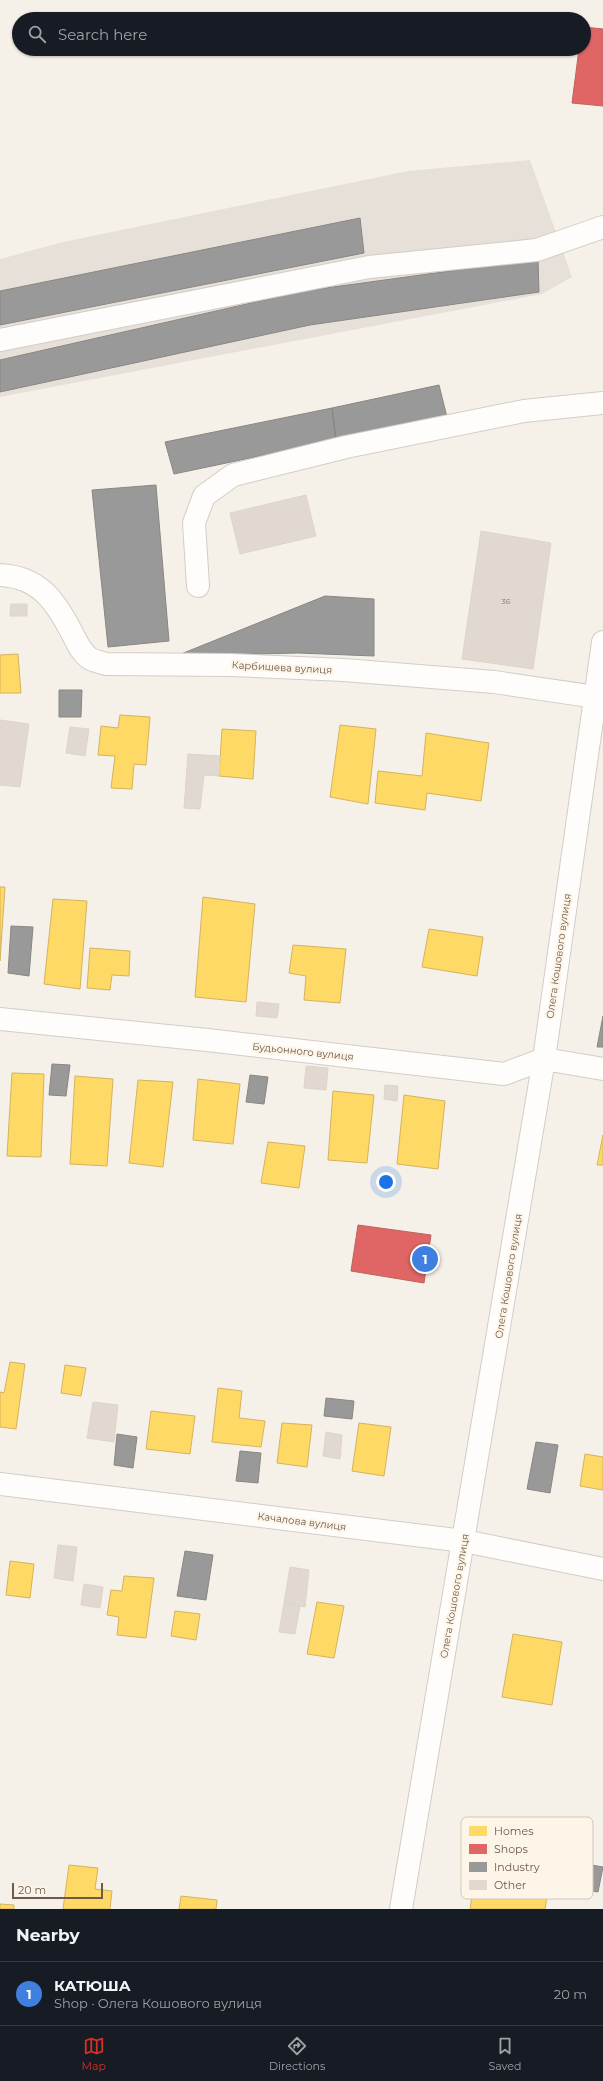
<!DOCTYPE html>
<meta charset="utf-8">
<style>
body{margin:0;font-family:Montserrat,sans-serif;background:#242831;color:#f1f3f6}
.scale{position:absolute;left:12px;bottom:10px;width:91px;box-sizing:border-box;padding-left:4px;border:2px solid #6f594b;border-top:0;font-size:11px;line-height:14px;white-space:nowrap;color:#6f594b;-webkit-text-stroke:3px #fdf6e8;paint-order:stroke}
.you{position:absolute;left:386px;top:1182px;width:14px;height:14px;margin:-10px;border:3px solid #fff;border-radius:50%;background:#1a73e8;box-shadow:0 0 0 6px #1a73e833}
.badge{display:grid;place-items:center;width:26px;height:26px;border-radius:50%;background:#d93025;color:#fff;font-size:13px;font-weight:700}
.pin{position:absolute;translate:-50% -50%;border:2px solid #fff;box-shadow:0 1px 4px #0006}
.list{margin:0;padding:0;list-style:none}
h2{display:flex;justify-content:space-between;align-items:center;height:52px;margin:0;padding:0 16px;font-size:17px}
h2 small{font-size:13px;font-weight:400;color:#9ea1a6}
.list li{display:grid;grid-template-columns:26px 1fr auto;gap:12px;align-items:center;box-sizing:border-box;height:64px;padding:0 16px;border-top:1px solid #363941}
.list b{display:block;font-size:15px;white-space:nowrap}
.list p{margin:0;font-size:13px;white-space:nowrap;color:#9ea1a6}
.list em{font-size:13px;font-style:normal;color:#9ea1a6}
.icon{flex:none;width:22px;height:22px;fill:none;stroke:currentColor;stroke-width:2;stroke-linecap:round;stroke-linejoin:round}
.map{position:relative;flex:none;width:603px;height:1909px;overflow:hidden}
.search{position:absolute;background:#171b24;box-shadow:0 1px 3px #0004;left:12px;right:12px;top:12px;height:44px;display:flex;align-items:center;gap:10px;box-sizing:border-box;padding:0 14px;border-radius:22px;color:#9ea1a6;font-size:15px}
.sheet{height:116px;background:#171b24}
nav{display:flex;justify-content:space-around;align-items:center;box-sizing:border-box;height:56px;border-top:1px solid #363941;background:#171b24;font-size:11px;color:#9ea1a6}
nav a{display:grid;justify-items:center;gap:2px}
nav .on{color:#d93025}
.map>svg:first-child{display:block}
.industrial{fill:#e6e0d9}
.homes{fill:#ffd966;stroke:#d4b35e}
.shops{fill:#e06666;stroke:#be625e}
.industry{fill:#999;stroke:#8c8682}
.building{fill:#e1d9d0;stroke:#ddd4cb}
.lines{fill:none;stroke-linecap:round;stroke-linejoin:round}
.minor-casing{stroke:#d3cdc5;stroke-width:24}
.minor{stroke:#fefdfc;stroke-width:22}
.labels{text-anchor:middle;stroke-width:4;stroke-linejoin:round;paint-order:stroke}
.number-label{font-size:8px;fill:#8d7b6e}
.street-label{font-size:10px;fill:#6f594b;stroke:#fdf6e8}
.key{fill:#fdf6e8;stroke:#d2c7b9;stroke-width:1}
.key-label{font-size:11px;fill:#6f594b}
</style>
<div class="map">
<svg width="603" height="1909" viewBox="0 0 603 1909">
<rect width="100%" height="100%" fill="#f5f1e8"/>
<path class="industrial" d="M530,160L572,277L542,294L0,397V259L63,242L408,171Z"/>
<path class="homes" d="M18,654L21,693H0V655Z
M120,715L150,717L146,765L134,764L132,789L111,788L115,756L98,755L101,726L118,728Z
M340,725L376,729L368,804L330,797Z
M222,729L256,731L253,779L219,776Z
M426,733L489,743L481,801L427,793L425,810L375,803L378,771L422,776Z
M0,887H5L0,961Z
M203,897L255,904L246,1002L195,997Z
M53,899L87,901L80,989L44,984Z
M429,929L483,937L477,976L422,967Z
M293,945L346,949L340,1003L304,1000L306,976L289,973Z
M90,948L130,951L129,976L112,975L110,990L87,988Z
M12,1073L44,1074L41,1157L7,1156Z
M75,1076L113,1079L107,1166L70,1164Z
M198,1079L240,1084L233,1144L193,1140Z
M138,1080L173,1082L163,1167L129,1163Z
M333,1091L374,1095L367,1163L328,1160Z
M404,1095L445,1101L438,1169L397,1164Z
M603,1135V1165H597Z
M268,1142L305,1146L299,1188L261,1183Z
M10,1362L25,1364L16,1429L0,1427V1392L4,1393Z
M65,1365L86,1368L81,1396L61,1393Z
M218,1388L242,1391L239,1418L265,1421L261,1447L212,1442Z
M151,1411L195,1416L190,1454L146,1449Z
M282,1423L312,1425L307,1467L277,1463Z
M359,1423L391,1427L384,1476L352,1471Z
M585,1454L603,1457V1490L580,1486Z
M10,1561L34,1564L30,1598L6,1595Z
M124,1576L154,1578L146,1638L117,1635L119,1617L107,1615L111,1590L122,1591Z
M317,1602L344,1606L334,1658L307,1654Z
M175,1611L200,1614L196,1640L171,1636Z
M513,1634L562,1642L552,1705L502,1697Z
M69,1865L98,1868L95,1889L112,1891L110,1909H63Z
M473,1890L547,1897L545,1909H470Z
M181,1896L217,1900L216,1909H179Z
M0,1904L14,1905V1909H0Z"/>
<path class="shops" d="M584,27L603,29V106L572,103L579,49H584Z
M358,1225L431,1235L424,1283L351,1271Z"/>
<path class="industry" d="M360,218L364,253L0,325V291Z
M538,259L539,292L310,325L0,392V360L304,291Z
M439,385L447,417L336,440L332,408Z
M332,408L336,440L174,474L165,442Z
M156,485L169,641L108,647L92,490Z
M325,596L374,599V656L298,653L176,656Z
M59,690H82L81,717H59Z
M11,926L33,927L29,976L8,973Z
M603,1016V1047H597Z
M52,1064L70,1065L66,1096L49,1095Z
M250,1075L268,1077L264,1104L246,1102Z
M326,1398L354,1401L352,1419L324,1416Z
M117,1434L137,1437L133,1468L114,1465Z
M536,1442L558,1445L550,1493L527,1489Z
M240,1451L261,1453L258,1483L236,1481Z
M185,1551L213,1555L206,1600L177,1596Z
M546,1857L603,1867L598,1892L543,1883Z"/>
<path class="building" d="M306,495L316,536L240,554L230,513Z
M481,531L551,543L533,669L462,659Z
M11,604H27V616H10Z
M0,720L29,724L20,787L0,785Z
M70,727L89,729L85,756L66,753Z
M188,754L220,756L219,776L204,775L200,809L184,808Z
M257,1002L279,1004L277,1018L256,1016Z
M306,1066L328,1068L326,1090L304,1088Z
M385,1085L398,1086L397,1101L384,1099Z
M93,1402L118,1405L114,1442L87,1438Z
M326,1432L342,1435L340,1459L323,1456Z
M58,1545L77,1547L73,1581L54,1578Z
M290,1567L309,1570L305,1607L284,1603Z
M84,1584L103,1587L100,1608L81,1605Z
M284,1603L300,1606L295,1634L279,1632Z"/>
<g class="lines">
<defs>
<path id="minor" d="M0,340L369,267L537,250L603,227
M0,575C39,577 55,600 72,633C77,642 80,651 89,658C93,661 101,662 106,664L231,665L344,670L494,682L603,698
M198,586L194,523L204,496L233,475L346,447L524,411L603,403
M0,1019L207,1040L504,1074L544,1059L603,1069
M0,1484L464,1541L603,1569
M401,1909L544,1059L603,642"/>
</defs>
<use href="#minor" class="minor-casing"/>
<use href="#minor" class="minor"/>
</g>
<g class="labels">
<g class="number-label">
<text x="506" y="604">36</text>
</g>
<g class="street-label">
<text transform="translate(282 667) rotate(3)" y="4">Карбишева вулиця</text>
<text transform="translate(558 956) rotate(-82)" y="4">Олега Кошового вулиця</text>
<text transform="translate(303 1051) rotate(6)" y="4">Будьонного вулиця</text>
<text transform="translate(508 1276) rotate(-81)" y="4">Олега Кошового вулиця</text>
<text transform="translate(302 1521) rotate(7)" y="4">Качалова вулиця</text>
<text transform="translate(454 1596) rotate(-80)" y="4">Олега Кошового вулиця</text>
</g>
</g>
<rect x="461" y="1817" width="132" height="82" rx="6" class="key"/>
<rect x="469" y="1826" width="18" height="10" fill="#ffd966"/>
<rect x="469" y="1844" width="18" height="10" fill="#e06666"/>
<rect x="469" y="1862" width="18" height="10" fill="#999"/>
<rect x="469" y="1880" width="18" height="10" fill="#e1d9d0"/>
<g class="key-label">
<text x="494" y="1835">Homes</text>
<text x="494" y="1853">Shops</text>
<text x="494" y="1871">Industry</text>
<text x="494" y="1889">Other</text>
</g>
</svg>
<div class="scale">20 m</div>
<div class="you"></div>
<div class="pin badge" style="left:425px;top:1259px;background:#3f7fe0">1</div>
<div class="search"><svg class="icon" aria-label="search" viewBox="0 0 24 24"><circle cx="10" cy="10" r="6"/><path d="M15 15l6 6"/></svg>Search here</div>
</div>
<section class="sheet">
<h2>Nearby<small></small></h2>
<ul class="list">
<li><span class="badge" style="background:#3f7fe0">1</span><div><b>КАТЮША</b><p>Shop · Олега Кошового вулиця</p></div><em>20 m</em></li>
</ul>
</section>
<nav>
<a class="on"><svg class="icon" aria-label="map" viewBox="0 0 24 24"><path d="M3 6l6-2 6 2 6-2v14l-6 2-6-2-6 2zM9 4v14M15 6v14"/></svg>Map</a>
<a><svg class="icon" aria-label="directions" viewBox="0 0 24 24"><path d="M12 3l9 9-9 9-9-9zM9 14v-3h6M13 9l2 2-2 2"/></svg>Directions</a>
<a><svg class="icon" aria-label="saved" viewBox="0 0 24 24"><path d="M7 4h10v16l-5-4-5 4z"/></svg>Saved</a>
</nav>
